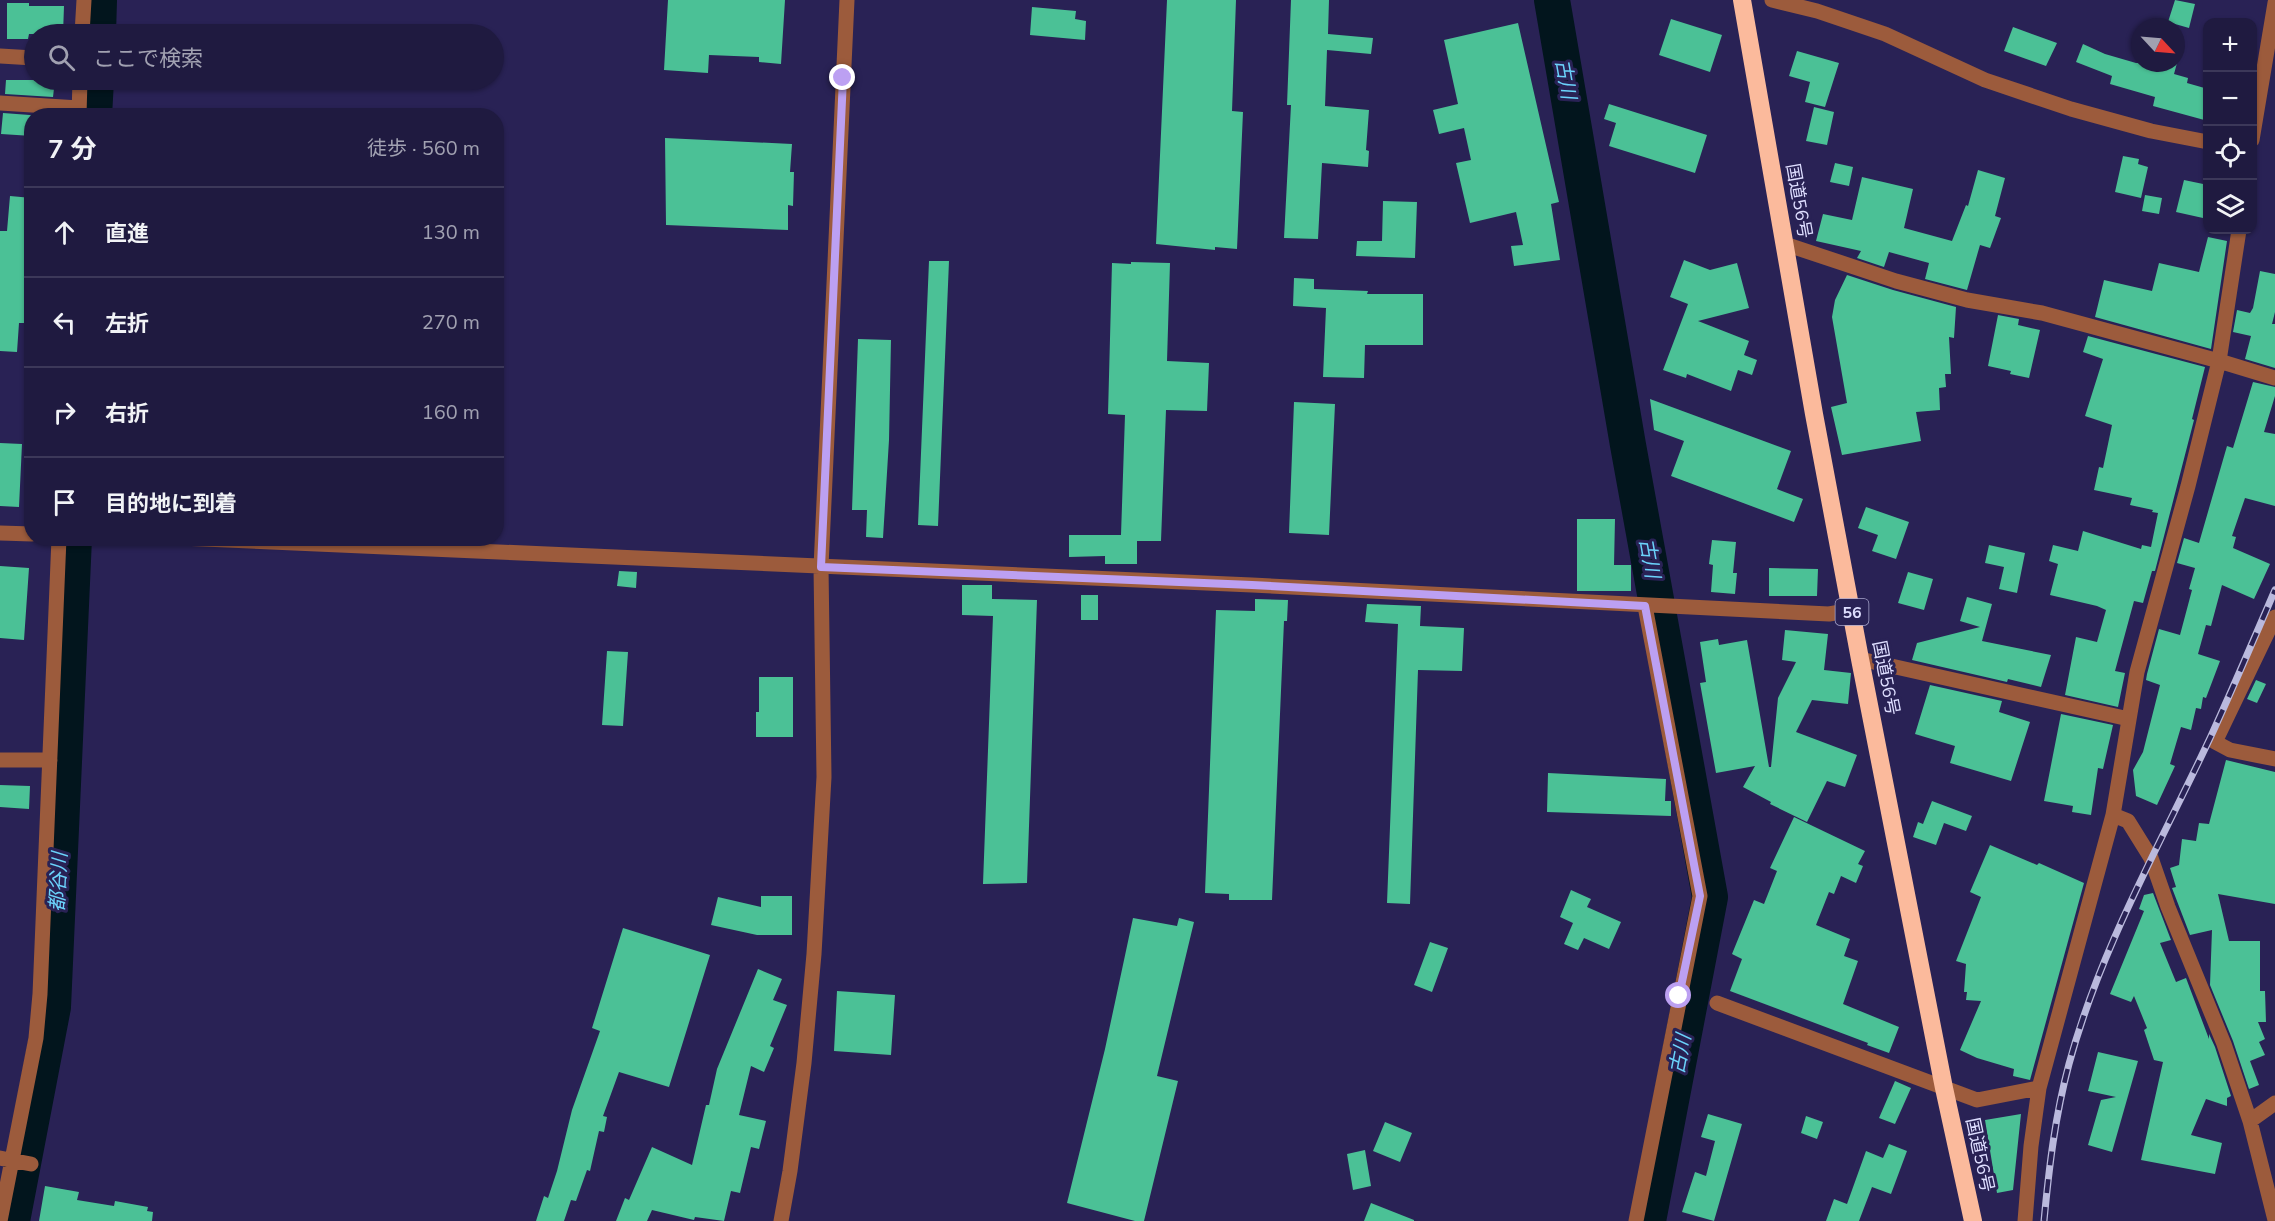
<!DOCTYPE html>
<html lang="ja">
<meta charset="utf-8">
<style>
body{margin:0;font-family:"Nunito Sans","Noto Sans JP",sans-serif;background:#272347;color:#f1f3f6}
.controls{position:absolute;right:18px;top:18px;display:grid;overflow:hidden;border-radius:12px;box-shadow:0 2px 4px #0004}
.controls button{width:54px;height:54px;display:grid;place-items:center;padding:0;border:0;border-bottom:2px solid #3c3859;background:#1f1a40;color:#f1f3f6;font:30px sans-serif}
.compass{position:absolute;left:2131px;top:18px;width:54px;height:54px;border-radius:50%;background:#1f1a40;box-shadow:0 2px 4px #0004;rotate:116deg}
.stop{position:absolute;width:18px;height:18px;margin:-14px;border:4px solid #bca0f2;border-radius:50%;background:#fff}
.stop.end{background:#bca0f2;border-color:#fff;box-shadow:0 2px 6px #0008}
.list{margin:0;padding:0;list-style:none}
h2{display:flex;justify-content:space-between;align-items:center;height:78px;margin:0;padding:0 24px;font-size:26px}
h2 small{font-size:20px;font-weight:400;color:#a1a1b1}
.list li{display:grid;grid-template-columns:39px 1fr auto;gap:18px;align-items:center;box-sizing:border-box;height:90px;padding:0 24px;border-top:2px solid #3c3859}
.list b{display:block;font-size:22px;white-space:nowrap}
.list em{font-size:20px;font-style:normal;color:#a1a1b1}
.icon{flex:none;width:33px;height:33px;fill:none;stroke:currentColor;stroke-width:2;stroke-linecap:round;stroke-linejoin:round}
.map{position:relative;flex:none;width:2275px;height:1221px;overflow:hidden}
.search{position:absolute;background:#1f1a40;box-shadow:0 2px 4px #0004;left:24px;top:24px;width:480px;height:66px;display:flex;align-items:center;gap:15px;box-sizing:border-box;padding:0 21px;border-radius:33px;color:#a1a1b1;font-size:22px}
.panel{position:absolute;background:#1f1a40;box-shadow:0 2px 4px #0004;left:24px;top:108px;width:480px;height:438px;border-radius:24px}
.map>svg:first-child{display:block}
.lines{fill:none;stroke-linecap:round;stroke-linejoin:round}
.river{stroke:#02151d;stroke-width:36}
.building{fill:#4bc196}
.minor{stroke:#9c5b3c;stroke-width:15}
.highway{stroke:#fbba9c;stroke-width:18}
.rail-casing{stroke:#bab9dd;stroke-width:7}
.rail{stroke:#292255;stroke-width:4.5;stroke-dasharray:14;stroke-linecap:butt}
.route{stroke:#bca0f2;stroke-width:8}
.labels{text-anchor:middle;stroke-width:6;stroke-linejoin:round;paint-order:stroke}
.shield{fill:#292255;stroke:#a8a6cc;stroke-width:1.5}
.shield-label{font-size:16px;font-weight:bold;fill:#dedeff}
.street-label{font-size:18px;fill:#dedeff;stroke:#292255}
.water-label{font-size:20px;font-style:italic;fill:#6bd3fb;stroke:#292255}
</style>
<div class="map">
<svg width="2275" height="1221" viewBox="0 0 2275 1221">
<rect width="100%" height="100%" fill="#292255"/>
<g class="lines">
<path class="river" d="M1552,0L1628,445L1710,897L1648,1221
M98,34L99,0
M94,116L96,80
M12,1221L53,1007L74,538"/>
</g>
<path class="building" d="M668,0H785L781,64L759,62V57L709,55L708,73L664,70Z
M1167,0H1236L1232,111L1243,112L1237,249L1215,247V250L1156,244Z
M1291,0H1329L1328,34L1373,38L1371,54L1327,50L1325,106L1369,110L1366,150L1369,151L1368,167L1322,163L1318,239L1284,238L1291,105H1287Z
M2175,0L2195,4L2189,28L2168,22Z
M7,3H29V6H64L63,34H29L28,39H7Z
M1032,7L1076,11L1075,19L1086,21L1085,40L1030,35Z
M1671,19L1722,35L1710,72L1659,55Z
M1518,23L1559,202L1551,204L1560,260L1514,266L1511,246L1523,245L1516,212L1470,223L1456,163L1471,160L1464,128L1439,134L1433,110L1458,104L1444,40Z
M2013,27L2057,43L2046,66L2004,51Z
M2083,44L2105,54L2136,63H2177L2174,74L2188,78L2187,83L2208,89V121L2153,106L2155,97L2110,84L2112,76L2076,62Z
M1797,51L1839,63L1825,107L1805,102L1810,82L1789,76Z
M6,80H55L53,97L5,94Z
M1609,104L1707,135L1695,173L1609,146L1616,123L1604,119Z
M1814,107L1834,112L1827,145L1806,141Z
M3,113L43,116H32V136L1,134Z
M665,138L792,144L790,172H794L793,206L788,205V230L666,225Z
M2123,156L2139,159L2138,164L2148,167L2141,198L2115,192Z
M1835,163L1853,167L1849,186L1830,182Z
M1978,170L2005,178L1995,216L2001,218L1990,248L1980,245L1967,290L1925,279L1929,263L1889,252L1884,267L1857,258L1861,251L1816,241L1823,214L1852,220L1862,177L1913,189L1904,228L1952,241L1966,205L1968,206Z
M2184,180L2208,185V198L2203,218L2176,212Z
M2145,195L2162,198L2159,214L2142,211Z
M10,196L32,198V323H19L17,352L0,351V231H7Z
M1383,201L1417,202L1415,258L1356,256L1357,241H1382Z
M2208,237L2227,241L2211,349L2095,317L2104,280L2152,291L2159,263L2199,272Z
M1684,260L1710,270L1737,263L1749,308L1698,321L1749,341L1744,355L1757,360L1752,375L1738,370L1731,391L1687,374L1686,378L1663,370L1688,304L1670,297Z
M929,261H949L938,526L918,525Z
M1131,262L1170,263L1167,361L1209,363L1207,411L1166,410L1161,541H1137V564H1105V556L1069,557V535H1121L1125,415L1108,414L1112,263L1131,264Z
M2260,271L2275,274V312L2272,324H2275V368L2245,359L2251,336L2233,332L2237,310L2250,313L2253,308Z
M1847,275L1893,290L1956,307L1954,338L1949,337L1951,374H1945L1946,387L1939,388L1940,410L1916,412L1921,441L1842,455L1831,407L1847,403L1832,317L1835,300Z
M1294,278L1314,279V289L1368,291L1367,294H1423V345H1365L1364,378L1323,377L1326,308L1293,306Z
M1998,315L2019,319L2018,325L2040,330L2029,378L2010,374L2011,371L1988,366Z
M2088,336L2205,367L2192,419L2194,420L2155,571H2152L2143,603L2134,601L2115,671L2125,673L2118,707L2065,695L2076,637L2097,642L2106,610L2097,606L2050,595L2058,564L2049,561L2053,545L2078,551L2083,531L2141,549L2142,545L2151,547L2158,513L2152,512L2153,510L2130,505L2132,498L2094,490L2099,467L2103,468L2112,425L2085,416L2103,359L2083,352Z
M858,339L891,340L889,440L883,538L866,537L867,510H852Z
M2253,382L2275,387V396L2264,432L2275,434V506L2245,498L2232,536L2236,537L2233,548L2270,564L2254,599L2222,585L2211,626L2206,625L2198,654L2220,661L2206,698L2203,697L2201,709L2196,708L2191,730L2181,727L2170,764L2175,766L2157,805L2136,796L2133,770L2143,752L2160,685L2146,680L2147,674L2159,629L2180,635L2192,590L2189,589L2195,568L2177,563L2184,538L2199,543L2227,446L2233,448Z
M1650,399L1791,451L1777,489L1803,499L1794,522L1671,476L1684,441L1654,430Z
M1294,402L1335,404L1329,535L1289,533Z
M0,443L22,444L19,507L0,506Z
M1866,507L1909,522L1896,559L1872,551L1878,535L1858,528Z
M1577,519H1615L1614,565H1631V591H1577Z
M1712,540L1736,542L1733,573H1737L1735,594L1711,592L1713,565L1709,564Z
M1989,545L2025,553L2017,593L1999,589L2004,567L1985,563Z
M0,566L29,568L24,640L0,638Z
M1769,568L1818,569L1817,596H1769Z
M619,571L637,572L636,588L617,586Z
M1908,572L1933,579L1924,610L1898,603Z
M962,585H992V599L1037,600L1027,883L983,884L993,616L962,615Z
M1081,595H1098V620H1081Z
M1967,597L1992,604L1982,641L2051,655L2041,687L2008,679L2007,682L1912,660L1917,643L1980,627L1960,621Z
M1255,599L1288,600L1287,621H1284L1272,900H1229V894L1205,893L1216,610L1255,611Z
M1367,604L1421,606L1420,626L1464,628L1462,671L1418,670L1410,904L1387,903L1398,624L1365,622Z
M1785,630L1828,634L1824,670L1851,673L1848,704L1812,700L1796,732L1857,755L1845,787L1827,781L1807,822L1770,804L1771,802L1743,787L1755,766L1716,773L1700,683L1706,682L1700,642L1718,639L1719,645L1747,640L1769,767H1771L1778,698L1796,662L1782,660Z
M607,651L628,652L623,726L602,725Z
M759,677H793V737H756V712H759Z
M2256,680L2266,684L2257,703L2247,699Z
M1930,685L2002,701L1999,712L2030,722L2011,781L1950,763L1955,746L1915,734Z
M2061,714L2113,725L2103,769L2098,768L2091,815L2072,812L2073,806L2044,801Z
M2226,760L2275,772V904L2218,894L2229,941H2260V991H2265L2266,1022H2258L2265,1039L2259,1042L2265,1055L2250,1061L2259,1085L2249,1089L2233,1041L2210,985L2212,930L2190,935L2172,888L2176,887L2170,868L2179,865L2182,839L2196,841L2199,823L2209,824Z
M1548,773L1666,779L1665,801H1671V816L1547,812Z
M0,785L30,786L29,809L0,807Z
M1932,801L1972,816L1966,831L1944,823L1936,845L1913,837L1918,822L1923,824Z
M1794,817L1865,851L1858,864L1863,866L1856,883L1841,876L1834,894L1829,892L1816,925L1850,939L1844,956L1858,961L1843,1004L1899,1027L1889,1053L1867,1045L1868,1043L1730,991L1742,959L1732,954L1754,900L1764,904L1777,871L1770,868Z
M1990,845L2037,865L2039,863L2084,883L2030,1080L2013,1076L2014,1069L1977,1058L1960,1050L1981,1001L1966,1000L1967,992H1964L1966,964L1956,961L1981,897L1970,892Z
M1571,890L1591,899L1587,907L1621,922L1609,949L1584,938L1578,950L1564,944L1573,923L1560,917Z
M2153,893L2171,940L2160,943L2176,982L2186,978L2209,1039V1034L2215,1047L2231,1096L2227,1098V1106L2206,1099L2191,1135L2222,1143L2215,1174L2141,1160L2163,1062L2154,1060L2144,1030L2147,1028L2134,996L2131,1002L2110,994L2144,911L2139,909L2144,895Z
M761,896H792V935H757L711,925L718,897L761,907Z
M1133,918L1177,926L1179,918L1194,922L1157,1076L1178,1081L1144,1221H1135L1067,1203L1105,1049Z
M623,928L710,955L669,1087L619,1072L603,1116L607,1117L604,1132L599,1131L590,1171L587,1170L576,1201L571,1200L564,1221H536L544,1196L548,1198L557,1171L572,1110L600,1031L592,1028Z
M1430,942L1448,948L1432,992L1414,985Z
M758,969L782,979L773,1000L787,1005L770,1046L774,1048L764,1072L751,1066L739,1115L766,1121L759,1149L751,1147L740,1193L731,1191L724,1221L695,1217L694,1220L652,1210L647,1221H616L625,1198L629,1200L652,1147L692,1165L706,1105H709L717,1069Z
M837,991L895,995L891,1055L834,1051Z
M2098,1052L2138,1061L2112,1152L2088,1145L2101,1100L2116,1097L2088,1091Z
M1895,1081L1911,1088L1895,1124L1879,1118Z
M1708,1114L1742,1124L1714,1221L1682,1212L1695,1172L1706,1176L1715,1141L1701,1137Z
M2021,1114L2013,1190L1997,1193L1985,1120Z
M1806,1116L1823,1122L1817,1139L1801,1133Z
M1385,1122L1412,1133L1400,1162L1373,1151Z
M1889,1144L1907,1151L1891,1194L1872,1187L1859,1221H1826L1834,1199L1847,1204L1866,1151L1883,1158Z
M1365,1150L1371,1186L1353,1190L1347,1154Z
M45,1186L79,1192L77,1200L114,1206L115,1201L148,1207L147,1211L153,1212L152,1221H39Z
M1371,1203L1414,1220V1221H1364Z"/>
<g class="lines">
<path class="minor" d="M1772,0L1817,11L1885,34L1985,80L2071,109L2151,131L2208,142
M82,34L84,0
M0,56L34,58
M0,103L79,108
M79,115L80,80
M2252,140L2275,3
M1785,244L1896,281L1967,300L2042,313L2219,361L2275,378
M0,533L32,534
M180,538L1252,585L1829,614L1852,610
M2275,617L2215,742L2230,750L2275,759
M1860,659L2129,719
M0,760H50
M2113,815L2128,821L2151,858L2168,907L2224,1044L2250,1121L2275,1220
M1717,1003L1977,1100L2039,1088
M2250,1121L2275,1103
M0,1158L31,1164
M0,1221L36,1038L40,994L59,538
M781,1221L790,1171L804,1063L814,954L824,777L821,567L847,0
M1636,1221L1700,896L1645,606
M2025,1221L2031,1146L2039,1088L2113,815L2137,672L2188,486L2219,361L2239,230"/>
<path class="highway" d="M1742,0L1814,414L1860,659L1944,1088L1973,1221"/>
<defs>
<path id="rail" d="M2044,1221C2049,1168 2055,1116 2069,1064C2100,949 2161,843 2211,736C2233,688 2254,639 2275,590"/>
</defs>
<use href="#rail" class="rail-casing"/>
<use href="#rail" class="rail"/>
</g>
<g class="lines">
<path class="route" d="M843,78L821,567L1252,585L1645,606L1700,896L1679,996"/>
</g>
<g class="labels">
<rect class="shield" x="1835.5" y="599" width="33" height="26" rx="4.5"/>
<g class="shield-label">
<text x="1852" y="618">56</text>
</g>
<g class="street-label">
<text transform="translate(1799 201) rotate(80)" y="6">国道56号</text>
<text transform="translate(1886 678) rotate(79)" y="6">国道56号</text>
<text transform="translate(1980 1155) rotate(78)" y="6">国道56号</text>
</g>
<g class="water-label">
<text transform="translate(1566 79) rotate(80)" y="7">古川</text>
<text transform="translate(1650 558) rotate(80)" y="7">古川</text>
<text transform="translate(58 882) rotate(-87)" y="7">都谷川</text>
<text transform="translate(1680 1054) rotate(-79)" y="7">古川</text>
</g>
</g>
</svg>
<div class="controls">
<button>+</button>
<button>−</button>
<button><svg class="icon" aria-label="locate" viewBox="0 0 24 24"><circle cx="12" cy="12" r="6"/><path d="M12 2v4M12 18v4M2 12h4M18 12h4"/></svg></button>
<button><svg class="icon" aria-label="layers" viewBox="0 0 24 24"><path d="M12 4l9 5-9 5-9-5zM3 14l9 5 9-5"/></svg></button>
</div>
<svg class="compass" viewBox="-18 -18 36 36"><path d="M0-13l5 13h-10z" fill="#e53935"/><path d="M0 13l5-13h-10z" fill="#a1a1b1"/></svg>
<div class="stop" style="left:1679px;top:996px"></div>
<div class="stop end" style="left:843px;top:78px"></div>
<div class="search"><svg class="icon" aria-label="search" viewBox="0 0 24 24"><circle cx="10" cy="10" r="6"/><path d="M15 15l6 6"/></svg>ここで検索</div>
<section class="panel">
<h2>7 分<small>徒歩 · 560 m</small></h2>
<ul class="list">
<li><svg class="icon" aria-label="ahead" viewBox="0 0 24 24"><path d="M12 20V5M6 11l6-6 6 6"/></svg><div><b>直進</b></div><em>130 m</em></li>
<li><svg class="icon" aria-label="left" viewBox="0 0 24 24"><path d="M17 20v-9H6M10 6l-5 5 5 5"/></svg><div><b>左折</b></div><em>270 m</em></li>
<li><svg class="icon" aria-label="right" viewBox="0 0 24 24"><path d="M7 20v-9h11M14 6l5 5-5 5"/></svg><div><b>右折</b></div><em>160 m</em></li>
<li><svg class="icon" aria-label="arrive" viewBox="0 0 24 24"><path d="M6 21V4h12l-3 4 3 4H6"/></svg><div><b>目的地に到着</b></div></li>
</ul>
</section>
</div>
